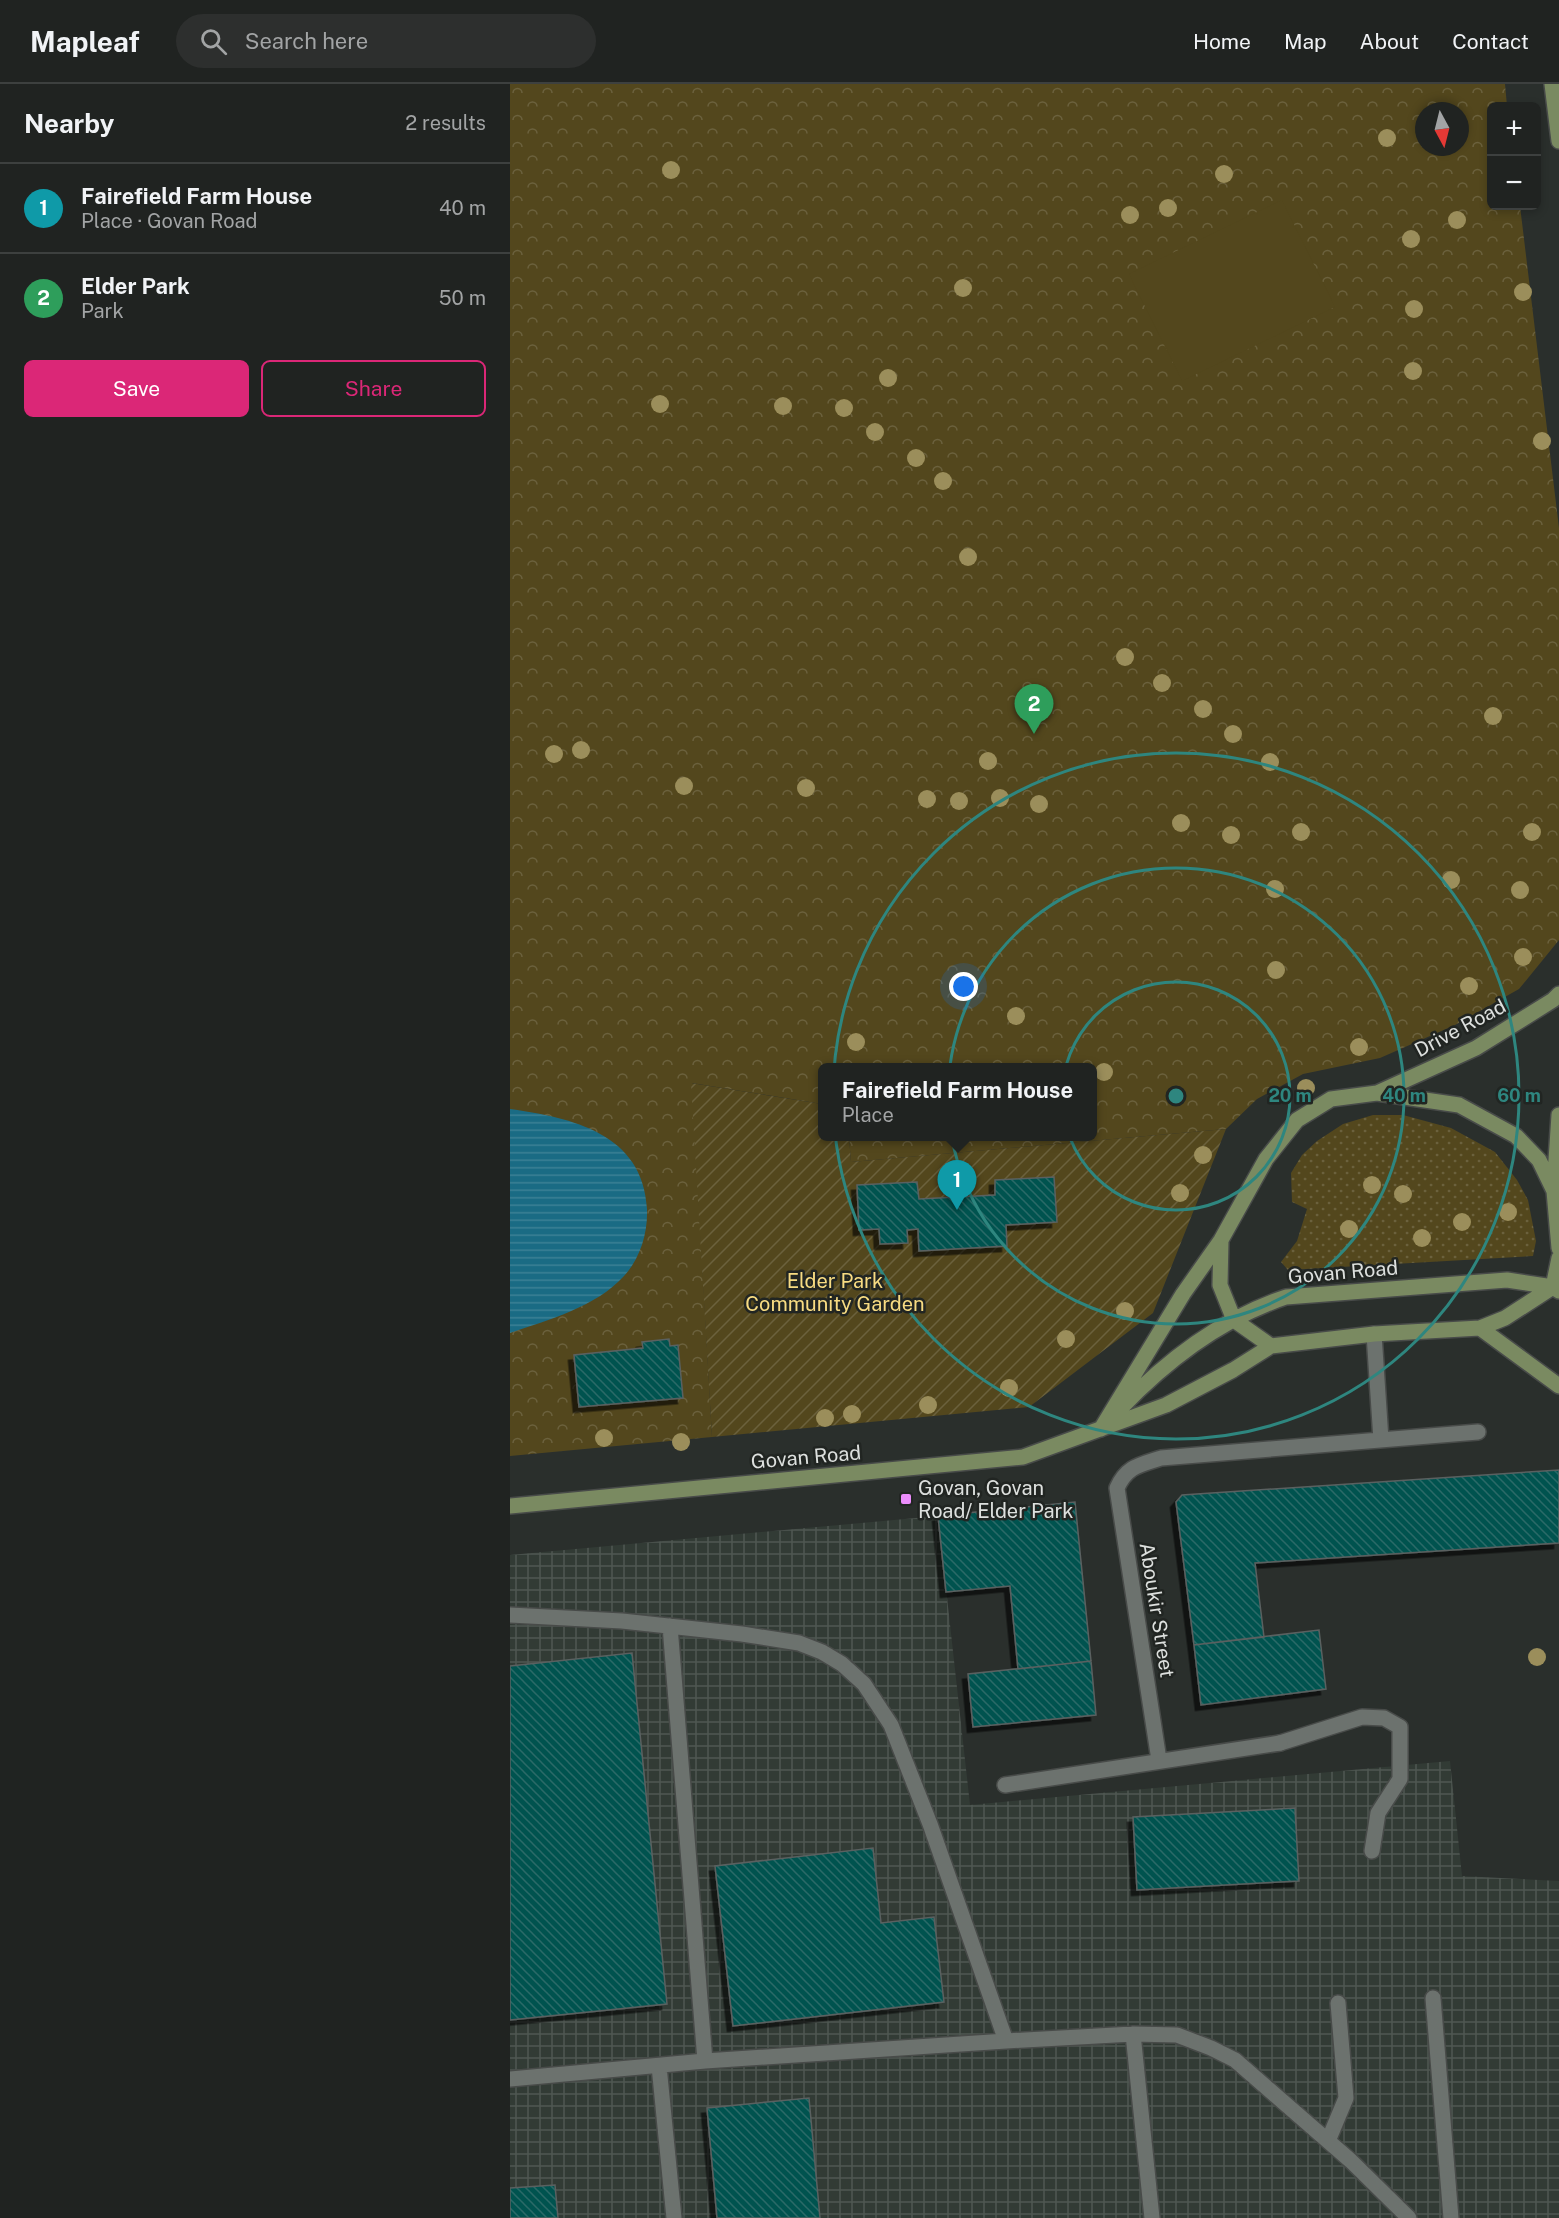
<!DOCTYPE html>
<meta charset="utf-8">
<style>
body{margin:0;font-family:"Public Sans",sans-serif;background:#2d2f2e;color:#f1f3f6}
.controls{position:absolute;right:18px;top:18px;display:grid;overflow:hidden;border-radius:9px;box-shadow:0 3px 9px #0003}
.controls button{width:54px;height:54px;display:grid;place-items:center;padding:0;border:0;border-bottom:2px solid #3d403f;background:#202321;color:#f1f3f6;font:30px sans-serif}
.compass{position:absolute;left:905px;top:18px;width:54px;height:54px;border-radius:50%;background:#202321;box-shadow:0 3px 9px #0003;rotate:173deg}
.you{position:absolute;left:454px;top:903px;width:21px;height:21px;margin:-15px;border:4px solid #fff;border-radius:50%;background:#1a73e8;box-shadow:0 0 0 9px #1a73e833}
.badge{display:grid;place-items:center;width:39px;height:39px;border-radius:50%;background:#db2777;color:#fff;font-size:20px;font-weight:700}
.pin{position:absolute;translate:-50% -50px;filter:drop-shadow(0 2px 3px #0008)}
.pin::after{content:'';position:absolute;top:32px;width:21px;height:18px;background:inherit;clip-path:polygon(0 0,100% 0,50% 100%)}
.popup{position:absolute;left:308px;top:979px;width:279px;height:78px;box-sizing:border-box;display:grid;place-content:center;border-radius:9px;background:#202321;filter:drop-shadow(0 2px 4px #0005);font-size:20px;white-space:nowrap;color:#a2a4a5}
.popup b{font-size:22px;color:#f1f3f6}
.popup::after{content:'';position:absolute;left:50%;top:100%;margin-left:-12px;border:12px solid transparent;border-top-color:#202321}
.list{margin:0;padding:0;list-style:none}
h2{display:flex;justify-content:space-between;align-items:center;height:78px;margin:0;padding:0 24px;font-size:26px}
h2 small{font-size:20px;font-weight:400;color:#a2a4a5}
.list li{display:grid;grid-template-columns:39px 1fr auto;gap:18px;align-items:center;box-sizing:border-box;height:90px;padding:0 24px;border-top:2px solid #3d403f}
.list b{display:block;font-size:22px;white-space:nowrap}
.list p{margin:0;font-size:20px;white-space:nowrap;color:#a2a4a5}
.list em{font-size:20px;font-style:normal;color:#a2a4a5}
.actions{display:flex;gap:12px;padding:18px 24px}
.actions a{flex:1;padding:14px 0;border:2px solid #db2777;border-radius:9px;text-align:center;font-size:21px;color:#db2777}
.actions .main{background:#db2777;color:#fff}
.icon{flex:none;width:33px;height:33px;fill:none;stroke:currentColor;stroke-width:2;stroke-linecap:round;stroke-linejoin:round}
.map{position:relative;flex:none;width:1049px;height:2134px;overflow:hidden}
header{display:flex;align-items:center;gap:36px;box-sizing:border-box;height:84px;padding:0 30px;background:#202321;border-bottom:2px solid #3d403f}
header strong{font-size:28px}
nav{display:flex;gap:33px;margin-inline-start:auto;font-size:21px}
.search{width:420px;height:54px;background:#2d2f2e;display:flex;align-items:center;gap:15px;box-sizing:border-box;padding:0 21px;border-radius:33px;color:#a2a4a5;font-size:22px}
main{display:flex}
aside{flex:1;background:#202321}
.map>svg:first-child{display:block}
.industrial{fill:url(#industrial-grid)}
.grass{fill:url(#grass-dots)}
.park{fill:url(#park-crowns);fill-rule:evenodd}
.garden{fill:url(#garden-furrows)}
.pitch{fill:#53471d}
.water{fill:url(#water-rules)}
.building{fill:url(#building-back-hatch);stroke:#5a6160;stroke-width:1.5;filter:url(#shadow)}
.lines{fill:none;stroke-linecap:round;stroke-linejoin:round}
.lane-casing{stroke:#484b49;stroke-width:18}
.street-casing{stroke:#484b49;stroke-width:18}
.secondary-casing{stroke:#484b49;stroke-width:18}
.lane{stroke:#6c726e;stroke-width:15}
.street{stroke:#6c726e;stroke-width:15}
.secondary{stroke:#7a8a61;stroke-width:15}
.tree{fill:#9b8e5b}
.ring{fill:none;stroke:#2e867f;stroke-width:3}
.poi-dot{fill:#eb8dfb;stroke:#212522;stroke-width:2}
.labels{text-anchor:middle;stroke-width:5;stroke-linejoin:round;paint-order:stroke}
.street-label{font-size:20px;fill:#dde0de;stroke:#212522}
.park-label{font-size:20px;fill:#f7db82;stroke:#212522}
.poi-label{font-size:20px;fill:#dde0de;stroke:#212522;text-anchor:start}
.centre{fill:#2e867f;stroke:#212522;stroke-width:3}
.ring-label{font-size:18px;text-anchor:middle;font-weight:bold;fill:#2e867f;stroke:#212522;stroke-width:5;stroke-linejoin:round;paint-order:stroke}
</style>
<header>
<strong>Mapleaf</strong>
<div class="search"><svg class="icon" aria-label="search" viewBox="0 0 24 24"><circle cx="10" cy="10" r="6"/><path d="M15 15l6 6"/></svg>Search here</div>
<nav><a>Home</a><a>Map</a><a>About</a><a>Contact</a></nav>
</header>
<main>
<aside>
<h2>Nearby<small>2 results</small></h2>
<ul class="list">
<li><span class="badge" style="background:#0f9aa8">1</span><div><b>Fairefield Farm House</b><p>Place · Govan Road</p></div><em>40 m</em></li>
<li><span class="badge" style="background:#2e9e5b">2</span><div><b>Elder Park</b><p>Park</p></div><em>50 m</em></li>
</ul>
<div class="actions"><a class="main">Save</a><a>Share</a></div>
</aside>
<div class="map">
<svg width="1049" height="2134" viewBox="0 0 1049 2134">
<defs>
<pattern id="industrial-grid" width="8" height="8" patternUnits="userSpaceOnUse" patternTransform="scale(1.5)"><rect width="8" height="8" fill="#323b35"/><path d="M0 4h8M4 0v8" fill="none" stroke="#4f5752"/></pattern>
<pattern id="grass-dots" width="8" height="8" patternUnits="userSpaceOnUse" patternTransform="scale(1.5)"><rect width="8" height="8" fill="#53471d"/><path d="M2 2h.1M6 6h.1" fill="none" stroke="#6b613d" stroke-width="1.8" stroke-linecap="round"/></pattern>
<pattern id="park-crowns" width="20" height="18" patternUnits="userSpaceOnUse" patternTransform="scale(1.5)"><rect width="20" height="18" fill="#53471d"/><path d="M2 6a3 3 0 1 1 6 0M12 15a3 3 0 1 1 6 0" fill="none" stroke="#6b613d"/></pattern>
<pattern id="garden-furrows" width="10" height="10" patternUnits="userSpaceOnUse" patternTransform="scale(1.5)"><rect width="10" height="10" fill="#53471d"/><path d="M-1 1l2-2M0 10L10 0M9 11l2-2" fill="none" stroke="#6b613d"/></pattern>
<pattern id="water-rules" width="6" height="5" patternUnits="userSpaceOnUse" patternTransform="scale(1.5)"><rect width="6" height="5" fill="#1a6b84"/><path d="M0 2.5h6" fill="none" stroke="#3b8095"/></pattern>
<pattern id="building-back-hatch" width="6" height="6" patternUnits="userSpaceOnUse" patternTransform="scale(1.5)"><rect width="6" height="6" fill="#05524f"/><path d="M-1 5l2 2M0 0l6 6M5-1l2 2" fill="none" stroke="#296b68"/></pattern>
<filter id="shadow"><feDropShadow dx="-5.5" dy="5.5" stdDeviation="0" flood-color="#0009"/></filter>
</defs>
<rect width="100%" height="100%" fill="#2a2f2c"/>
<path class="industrial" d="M428,1432L460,1721L940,1677L952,1792L1049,1797V2134H0V1471Z"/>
<path class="grass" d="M863,1031H893L941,1044L985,1068L1007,1096L1018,1116L1026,1157L1023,1172L778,1186L771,1178L787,1157L797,1125L782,1118L781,1089L792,1071L807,1057L833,1040Z"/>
<path class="park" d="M0,0H995L997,22H981V122H1010L1049,444V856L1009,905L945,941L870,974L793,990L747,1015L716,1045L341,1078L339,1053L582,1052V984H312V1020L182,999L202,1353L0,1372ZM914,27H950V63H914Z"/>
<path class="garden" d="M181,999L312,1020V1052L339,1053L341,1078L716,1045L643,1229L519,1323L202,1353Z"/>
<path class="pitch" d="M772,116L825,223L672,297L619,190Z"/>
<path class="water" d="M0,1025C62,1034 133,1049 137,1125C138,1149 130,1175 114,1192C86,1223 38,1236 0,1249Z"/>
<path class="building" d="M544,1093L547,1138L496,1141L497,1162L409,1167L408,1145L397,1146L398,1159L370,1160L369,1145L349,1146L347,1101L407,1098L409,1115L485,1111V1096Z
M159,1255L160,1262L168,1261L173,1314L69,1323L64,1271L133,1264L132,1258Z
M1049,1386V1459L745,1479L754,1553L684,1561L666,1418L672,1411Z
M565,1418L581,1577L508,1585L500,1502L436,1508L428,1432Z
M809,1546L816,1605L691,1621L684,1561Z
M122,1569L157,1920L0,1936V1582Z
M581,1577L586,1631L463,1643L458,1590Z
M785,1724L789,1797L627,1806L623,1733Z
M363,1764L371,1839L424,1833L434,1918L223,1942L205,1782Z
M299,2014L310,2134H207L197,2024Z
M45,2101L48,2134H0V2104Z"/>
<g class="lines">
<defs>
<path id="lane" d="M0,1531L112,1537L232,1550L289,1559L312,1568L332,1580L354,1600L381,1641L420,1740L496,1957
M160,1542L195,1977
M770,1659L852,1633L874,1634L890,1643V1695L868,1729L862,1767
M923,1914L941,2134
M623,1950L642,2134
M149,1982L164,2134
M0,1995L195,1977L496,1957L623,1950L667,1951L701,1964L725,1976L841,2077L899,2134
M818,2057L836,2014L828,1919"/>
<path id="street" d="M864,1250L871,1356
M649,1676L607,1404C617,1382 630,1381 651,1374L968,1348
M495,1701L770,1659"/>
<path id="secondary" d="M1042,0L1049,57
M867,1009L966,964L1043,916L1049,910
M1044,1106L1049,1031
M711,1156L710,1201L724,1236L761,1262L864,1250L970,1244L995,1234L1043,1203L1049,1174
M970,1244L1049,1302
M611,1324C657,1276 713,1234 776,1213L997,1196L1043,1203L1049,1207
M591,1345L673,1210L711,1156L756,1075L787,1036L821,1015L867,1009L949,1021L1006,1052L1029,1076L1044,1107L1049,1164
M0,1422L513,1373L656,1321L723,1286L761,1262"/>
</defs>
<use href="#lane" class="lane-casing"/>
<use href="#street" class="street-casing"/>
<use href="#secondary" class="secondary-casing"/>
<use href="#lane" class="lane"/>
<use href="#street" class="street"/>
<use href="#secondary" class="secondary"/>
</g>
<g class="tree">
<circle cx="877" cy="54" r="9"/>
<circle cx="161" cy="86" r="9"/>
<circle cx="714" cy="90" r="9"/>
<circle cx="658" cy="124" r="9"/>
<circle cx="620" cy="131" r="9"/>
<circle cx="947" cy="136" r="9"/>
<circle cx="901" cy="155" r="9"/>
<circle cx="453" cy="204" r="9"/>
<circle cx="1013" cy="208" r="9"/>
<circle cx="904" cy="225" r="9"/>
<circle cx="903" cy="287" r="9"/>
<circle cx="378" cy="294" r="9"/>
<circle cx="150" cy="320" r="9"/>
<circle cx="273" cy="322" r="9"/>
<circle cx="334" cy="324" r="9"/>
<circle cx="365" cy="348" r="9"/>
<circle cx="1032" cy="357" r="9"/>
<circle cx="406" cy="374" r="9"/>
<circle cx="433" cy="397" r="9"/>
<circle cx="458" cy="473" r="9"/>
<circle cx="615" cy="573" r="9"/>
<circle cx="652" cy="599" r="9"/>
<circle cx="693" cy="625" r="9"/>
<circle cx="983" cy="632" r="9"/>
<circle cx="723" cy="650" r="9"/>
<circle cx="71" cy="666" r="9"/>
<circle cx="44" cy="670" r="9"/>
<circle cx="478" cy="677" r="9"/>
<circle cx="760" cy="678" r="9"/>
<circle cx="174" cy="702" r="9"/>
<circle cx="296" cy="704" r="9"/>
<circle cx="490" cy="714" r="9"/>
<circle cx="417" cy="715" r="9"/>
<circle cx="449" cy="717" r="9"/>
<circle cx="529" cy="720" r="9"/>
<circle cx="671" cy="739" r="9"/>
<circle cx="791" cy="748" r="9"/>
<circle cx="1022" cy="748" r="9"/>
<circle cx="721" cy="751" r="9"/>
<circle cx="941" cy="796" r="9"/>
<circle cx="765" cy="805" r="9"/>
<circle cx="1010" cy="806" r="9"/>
<circle cx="1013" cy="873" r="9"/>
<circle cx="766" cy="886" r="9"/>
<circle cx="959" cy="902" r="9"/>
<circle cx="506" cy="932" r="9"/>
<circle cx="346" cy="958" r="9"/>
<circle cx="849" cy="963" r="9"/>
<circle cx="594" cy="988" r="9"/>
<circle cx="796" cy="1004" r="9"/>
<circle cx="693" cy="1071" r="9"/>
<circle cx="862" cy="1101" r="9"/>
<circle cx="670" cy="1109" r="9"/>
<circle cx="893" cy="1110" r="9"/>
<circle cx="998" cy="1128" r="9"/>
<circle cx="952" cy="1138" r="9"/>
<circle cx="839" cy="1145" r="9"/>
<circle cx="912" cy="1154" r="9"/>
<circle cx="615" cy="1227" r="9"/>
<circle cx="556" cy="1255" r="9"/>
<circle cx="499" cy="1304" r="9"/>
<circle cx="418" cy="1321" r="9"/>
<circle cx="342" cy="1330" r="9"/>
<circle cx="315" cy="1334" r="9"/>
<circle cx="94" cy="1354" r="9"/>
<circle cx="171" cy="1358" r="9"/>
<circle cx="1027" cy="1573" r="9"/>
</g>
<g class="ring">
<circle cx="666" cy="1012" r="114"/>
<circle cx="666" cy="1012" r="228"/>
<circle cx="666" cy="1012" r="343"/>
</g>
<rect class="poi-dot" x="390" y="1409" width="12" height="12" rx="3"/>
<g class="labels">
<g class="street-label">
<text transform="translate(950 944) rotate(-28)" y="7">Drive Road</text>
<text transform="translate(833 1188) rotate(-5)" y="7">Govan Road</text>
<text transform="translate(296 1373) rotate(-5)" y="7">Govan Road</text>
<text transform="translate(647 1526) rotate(81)" y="7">Aboukir Street</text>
</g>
<g class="park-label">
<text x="325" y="1204">Elder Park<tspan x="325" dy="23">Community Garden</tspan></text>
</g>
<g class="poi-label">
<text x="408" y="1411">Govan, Govan<tspan x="408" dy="23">Road/ Elder Park</tspan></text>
</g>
</g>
<circle cx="666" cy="1012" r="9" class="centre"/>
<g class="ring-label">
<text x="780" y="1018">20 m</text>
<text x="894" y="1018">40 m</text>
<text x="1009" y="1018">60 m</text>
</g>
</svg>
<div class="controls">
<button>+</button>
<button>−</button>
</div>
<svg class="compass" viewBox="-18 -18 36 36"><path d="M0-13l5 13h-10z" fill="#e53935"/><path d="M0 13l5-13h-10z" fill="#a2a4a5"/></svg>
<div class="you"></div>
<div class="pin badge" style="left:447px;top:1126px;background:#0f9aa8">1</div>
<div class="popup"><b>Fairefield Farm House</b>Place</div>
<div class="pin badge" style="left:524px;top:650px;background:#2e9e5b">2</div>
</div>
</main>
